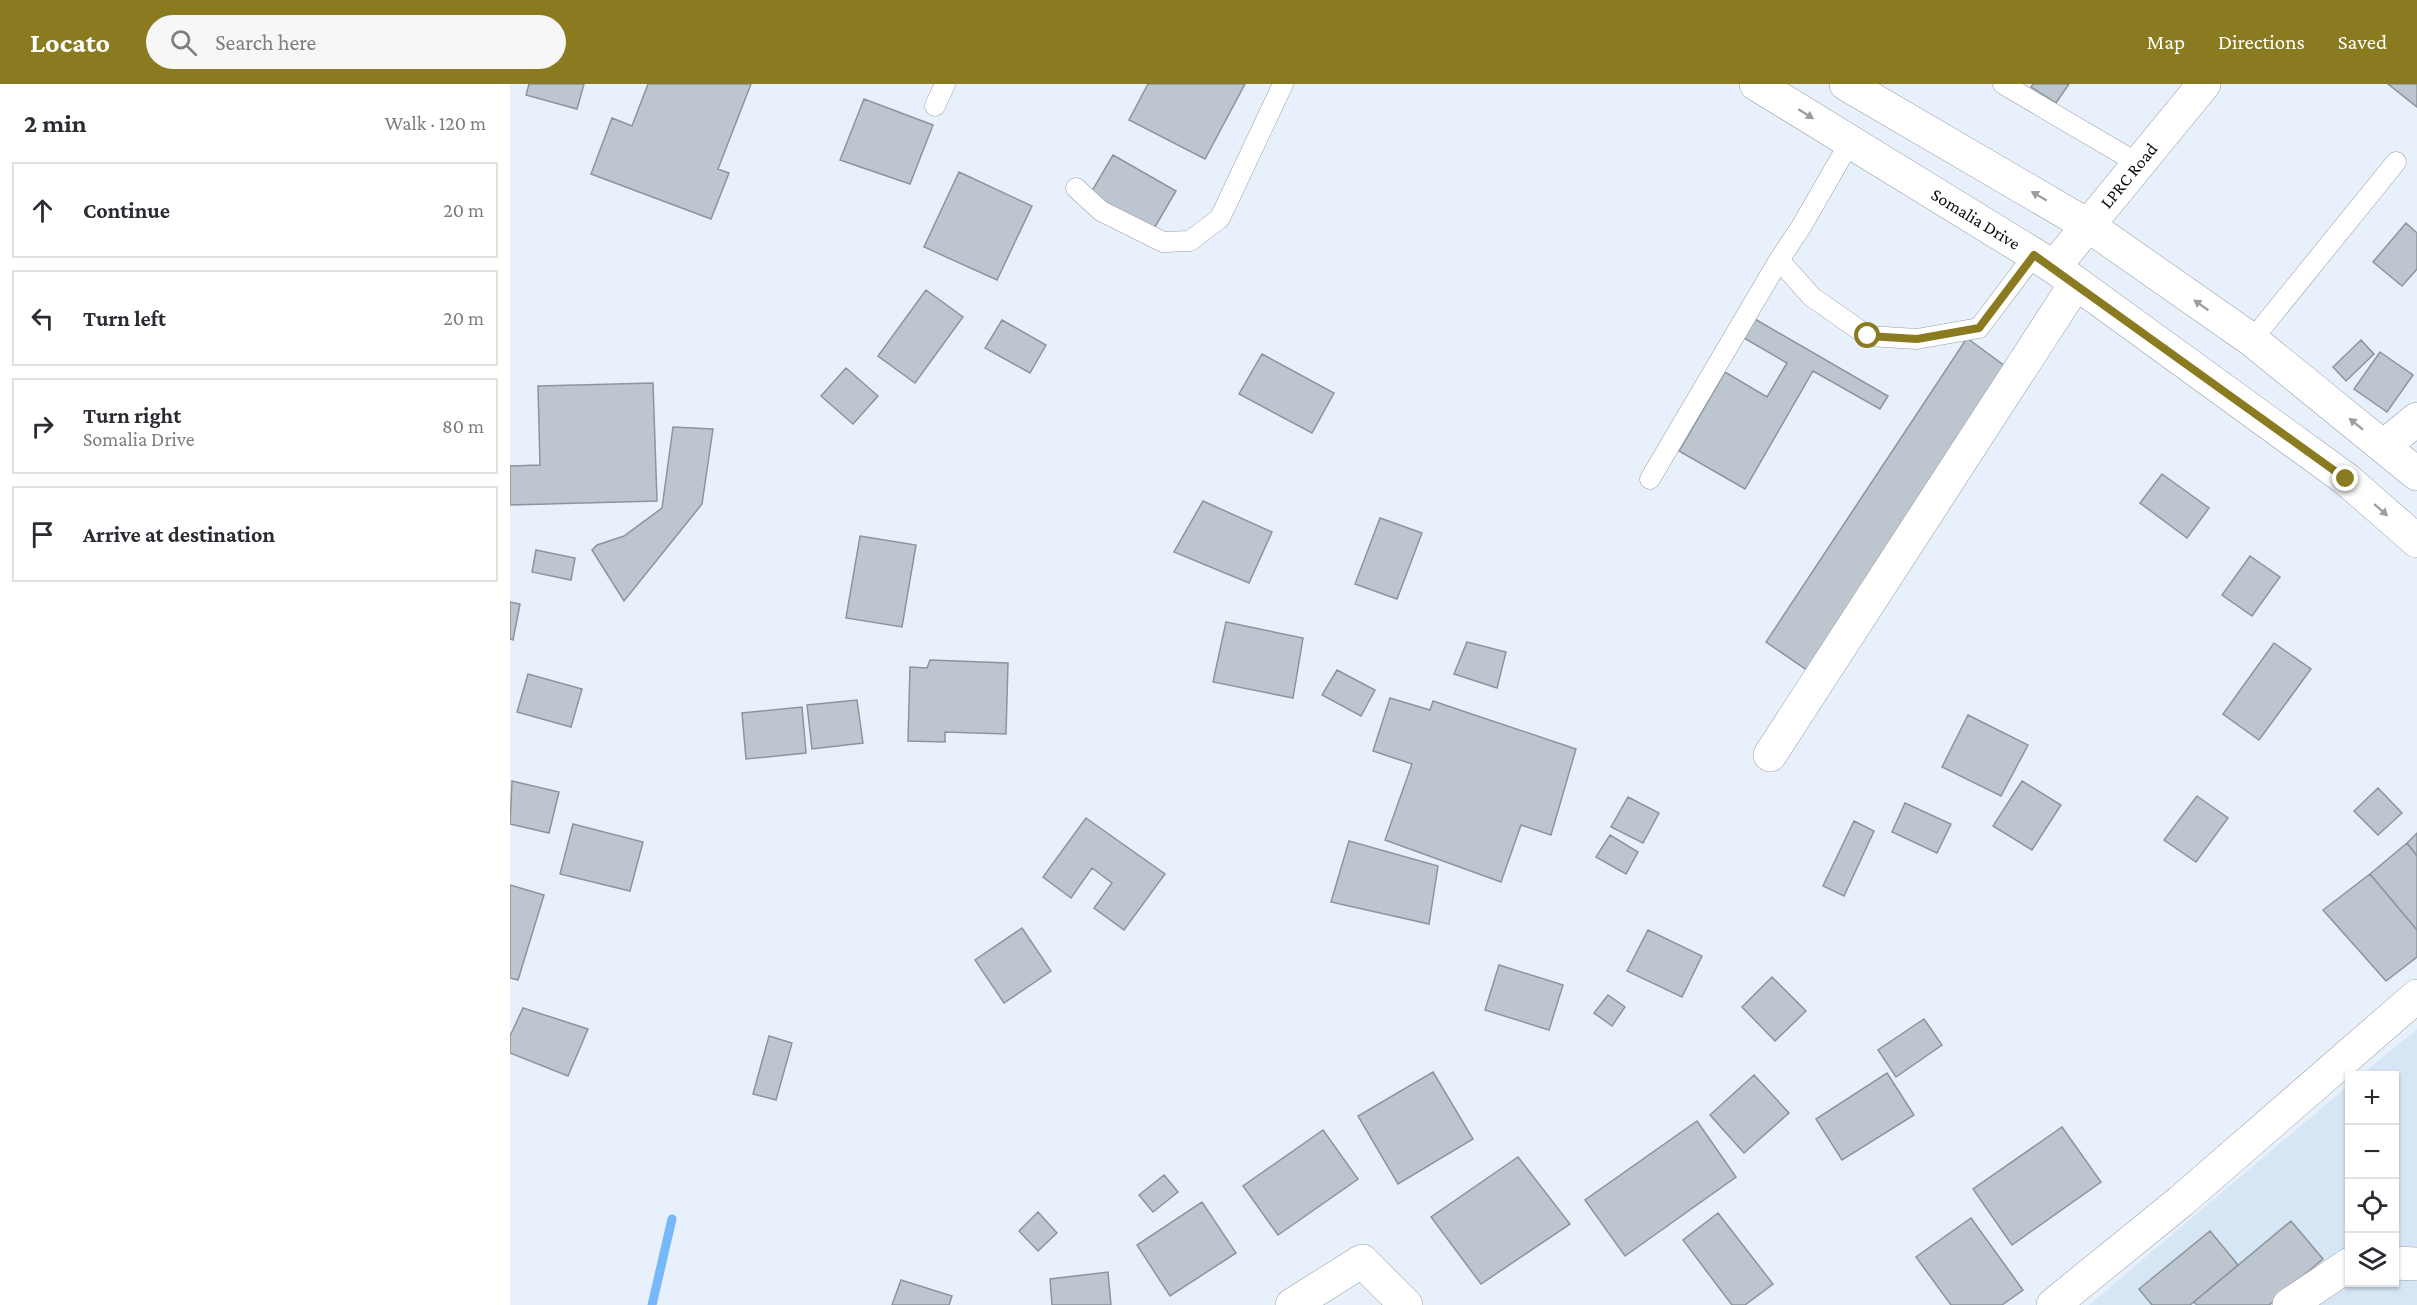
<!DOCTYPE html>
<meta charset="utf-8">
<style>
body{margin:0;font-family:"Crimson Pro",serif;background:#f7f7f7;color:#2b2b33}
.controls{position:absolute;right:18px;bottom:18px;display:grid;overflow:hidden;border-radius:0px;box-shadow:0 2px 4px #0004}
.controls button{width:54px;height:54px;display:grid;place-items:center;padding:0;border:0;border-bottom:2px solid #e1e1e2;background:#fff;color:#2b2b33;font:30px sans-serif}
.stop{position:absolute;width:18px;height:18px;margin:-14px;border:4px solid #8a7b21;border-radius:50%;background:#fff}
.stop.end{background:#8a7b21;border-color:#fff;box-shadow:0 2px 6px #0008}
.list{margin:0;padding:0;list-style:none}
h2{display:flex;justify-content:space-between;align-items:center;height:78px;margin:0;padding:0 24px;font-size:26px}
h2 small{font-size:20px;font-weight:400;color:#7c7c81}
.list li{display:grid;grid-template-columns:39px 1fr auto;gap:18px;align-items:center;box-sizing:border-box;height:96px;margin:0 12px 12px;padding:0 12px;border:2px solid #e1e1e2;border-radius:0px}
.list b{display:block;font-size:22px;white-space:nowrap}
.list p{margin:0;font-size:20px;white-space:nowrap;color:#7c7c81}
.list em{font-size:20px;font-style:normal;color:#7c7c81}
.icon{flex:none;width:33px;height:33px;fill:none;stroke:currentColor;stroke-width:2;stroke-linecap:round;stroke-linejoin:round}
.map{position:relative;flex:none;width:1907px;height:1221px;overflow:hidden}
header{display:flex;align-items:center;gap:36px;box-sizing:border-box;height:84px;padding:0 30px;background:#8a7b21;color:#fff}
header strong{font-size:28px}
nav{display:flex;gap:33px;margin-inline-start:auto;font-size:21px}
.search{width:420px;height:54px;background:#f7f7f7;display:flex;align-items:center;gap:15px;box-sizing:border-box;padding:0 21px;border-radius:33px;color:#7c7c81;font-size:22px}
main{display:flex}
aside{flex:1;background:#fff}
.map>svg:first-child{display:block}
.built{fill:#d7e6f4}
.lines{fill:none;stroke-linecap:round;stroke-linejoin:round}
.stream{stroke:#77b8f9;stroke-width:9}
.building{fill:#bdc6cf;stroke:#8c949c;stroke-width:1.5}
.service-casing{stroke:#969ea7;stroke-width:21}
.minor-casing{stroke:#969ea7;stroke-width:34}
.primary-casing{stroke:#969ea7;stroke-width:34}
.service{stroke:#fff;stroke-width:20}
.minor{stroke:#fff;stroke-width:33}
.primary{stroke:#fff;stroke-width:33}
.oneway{fill:#9d9e9f}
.route{stroke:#8a7b21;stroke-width:8}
.labels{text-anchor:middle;stroke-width:6;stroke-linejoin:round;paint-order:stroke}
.street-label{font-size:18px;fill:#090c0f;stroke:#e8f1fb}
</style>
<header>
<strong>Locato</strong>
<div class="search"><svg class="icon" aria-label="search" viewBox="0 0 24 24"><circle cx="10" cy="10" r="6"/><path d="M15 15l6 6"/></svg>Search here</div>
<nav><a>Map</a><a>Directions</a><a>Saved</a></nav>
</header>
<main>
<aside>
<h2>2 min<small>Walk · 120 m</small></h2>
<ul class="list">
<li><svg class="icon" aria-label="ahead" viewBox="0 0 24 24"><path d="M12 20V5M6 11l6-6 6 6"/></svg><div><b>Continue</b></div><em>20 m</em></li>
<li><svg class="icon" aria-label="left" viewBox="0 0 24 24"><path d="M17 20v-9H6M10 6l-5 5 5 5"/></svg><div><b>Turn left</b></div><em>20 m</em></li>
<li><svg class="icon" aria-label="right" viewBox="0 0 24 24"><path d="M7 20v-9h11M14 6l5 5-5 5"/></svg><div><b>Turn right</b><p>Somalia Drive</p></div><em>80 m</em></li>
<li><svg class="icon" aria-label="arrive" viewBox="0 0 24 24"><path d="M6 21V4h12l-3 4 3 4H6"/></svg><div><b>Arrive at destination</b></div></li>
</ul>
</aside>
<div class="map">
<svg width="1907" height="1221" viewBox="0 0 1907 1221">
<rect width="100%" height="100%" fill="#e8f1fb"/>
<path class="built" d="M1907,945V1221H1579L1839,1001L1840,1198H1884V992L1851,991Z"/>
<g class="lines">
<path class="stream" d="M142,1221L162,1135"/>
</g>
<path class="building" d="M19,0H74L67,25L16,11Z
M138,0H241L208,85L219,89L201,135L81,90L102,34L122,42Z
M638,0H735L695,75L619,36Z
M1523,0H1559L1546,19L1521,3Z
M1878,0H1907V23Z
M354,15L423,41L400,100L330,76Z
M603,71L666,107L642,148L579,112Z
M449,88L522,122L487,196L414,163Z
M1896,139L1907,149V185L1892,202L1863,178Z
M416,206L453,233L405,299L368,272Z
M1238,231L1378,312L1370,325L1303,287L1235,405L1169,367L1215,288L1257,313L1277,279L1227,250Z
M492,236L536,261L520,289L475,264Z
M1457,254L1503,288L1307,593L1256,558Z
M1851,256L1864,270L1836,297L1823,283Z
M1870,268L1903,291L1877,328L1844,305Z
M752,270L824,309L802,349L729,310Z
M336,284L368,312L343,340L311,312Z
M143,299L147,417L0,421V382L30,381L28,302Z
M163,343L203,345L192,420L114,517L82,466L87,461L114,452L152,424Z
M1652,390L1699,424L1677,454L1630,419Z
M693,417L762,448L739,499L664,468Z
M870,434L912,449L887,515L845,500Z
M350,452L406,461L392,543L336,534Z
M26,466L65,474L61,496L22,488Z
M1740,472L1770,493L1742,532L1712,511Z
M0,518L10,520L3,556L0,555Z
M716,538L793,554L783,614L703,598Z
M957,558L996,568L987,604L944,590Z
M1764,559L1801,585L1749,656L1713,630Z
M420,576L498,579L496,650L435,648V658L398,657L400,583L417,584Z
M827,586L865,606L851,632L812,611Z
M18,590L72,605L61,643L7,628Z
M880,614L920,626L923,617L1066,665L1041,751L1011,741L991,798L875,756L902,680L863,667Z
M347,616L353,659L302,665L297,621Z
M292,623L296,669L236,675L232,629Z
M1458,631L1518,661L1491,712L1432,683Z
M2,697L49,708L39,749L0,740Z
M1512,697L1551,721L1522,766L1483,742Z
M1868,704L1892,729L1868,751L1844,727Z
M1687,712L1718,734L1686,778L1654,756Z
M1118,713L1149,729L1133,759L1101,743Z
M1395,719L1441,740L1427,769L1382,748Z
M576,734L655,790L614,846L584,824L602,799L582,784L561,814L533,793Z
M1344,737L1364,747L1334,812L1313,802Z
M63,740L133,758L120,807L50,790Z
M1907,749V772L1897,759Z
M1100,751L1128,768L1116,790L1086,773Z
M839,757L928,782L919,840L821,818Z
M1897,759L1907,772V846L1860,790Z
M1860,790L1907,846V873L1876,897L1813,826Z
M0,801L34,811L8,896L0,894Z
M512,844L541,887L494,919L465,876Z
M1138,846L1192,872L1172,913L1117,887Z
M989,881L1053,901L1039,946L975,926Z
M1262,893L1296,927L1265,957L1232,923Z
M1098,911L1115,923L1102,942L1084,929Z
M13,924L78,945L58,992L0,969V952Z
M1414,935L1432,961L1386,993L1368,966Z
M259,952L282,959L266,1016L243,1010Z
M923,988L963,1055L888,1100L848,1032Z
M1377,989L1404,1031L1332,1076L1306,1035Z
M1244,991L1279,1029L1234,1069L1200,1031Z
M1187,1037L1226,1093L1115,1172L1075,1116Z
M1552,1043L1591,1098L1502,1161L1463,1105Z
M813,1046L848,1095L768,1151L733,1102Z
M1008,1073L1060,1140L971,1200L921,1133Z
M654,1091L668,1108L643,1128L629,1111Z
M692,1118L726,1169L660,1212L627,1161Z
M528,1128L547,1149L528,1167L509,1147Z
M1208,1129L1263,1200L1235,1221H1222L1173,1156Z
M1461,1134L1513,1206L1492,1221H1441L1406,1173Z
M1781,1137L1813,1175L1759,1221H1687L1684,1218Z
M1700,1147L1728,1181L1680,1221H1642L1629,1205Z
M598,1188L601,1221H542L540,1195Z
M391,1196L442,1212L439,1221H382Z"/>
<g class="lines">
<defs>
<path id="service" d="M1493,0L1629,80
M425,22L435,0
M1340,58L1291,143L1269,176L1302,213L1358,252L1407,255L1469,244L1524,171
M566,104L591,127L653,158L680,157L710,134L773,0
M1742,256L1886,78
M1140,395L1269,176"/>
<g id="minor">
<path id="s1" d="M1544,183L1694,0"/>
<path d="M1874,362L1907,335"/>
<path d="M1260,671L1566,199"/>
<path d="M1884,1179L1907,1180"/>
<path d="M782,1221L852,1177L896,1221"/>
<path d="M1543,1221L1671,1117L1907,912"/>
<path d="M1779,1221L1840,1180"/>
</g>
<g id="primary">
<path id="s2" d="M1246,0L1544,183L1836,395L1907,457"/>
<path d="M1336,0L1579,142L1742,256L1907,390"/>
</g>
</defs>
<use href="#service" class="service-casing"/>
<use href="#minor" class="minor-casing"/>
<use href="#primary" class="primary-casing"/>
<use href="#service" class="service"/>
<use href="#minor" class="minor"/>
<use href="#primary" class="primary"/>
</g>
<defs><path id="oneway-solid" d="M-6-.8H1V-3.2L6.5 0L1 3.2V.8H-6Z" transform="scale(1.5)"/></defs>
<g class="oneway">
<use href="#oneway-solid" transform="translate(1296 30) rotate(32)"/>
<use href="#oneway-solid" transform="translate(1529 112) rotate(-150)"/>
<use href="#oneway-solid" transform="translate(1691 221) rotate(-145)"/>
<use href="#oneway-solid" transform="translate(1846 340) rotate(-141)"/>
<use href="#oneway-solid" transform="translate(1871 426) rotate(41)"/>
</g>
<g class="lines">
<path class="route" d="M1358,252L1407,255L1469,244L1524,171L1836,395"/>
</g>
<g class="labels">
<g class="street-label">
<text dy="6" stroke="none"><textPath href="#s1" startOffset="118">LPRC Road</textPath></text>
<text dy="6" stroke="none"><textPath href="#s2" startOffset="258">Somalia Drive</textPath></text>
</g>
</g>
</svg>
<div class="controls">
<button>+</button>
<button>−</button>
<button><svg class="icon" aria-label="locate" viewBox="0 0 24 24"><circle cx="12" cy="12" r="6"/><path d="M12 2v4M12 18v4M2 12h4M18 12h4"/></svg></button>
<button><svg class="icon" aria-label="layers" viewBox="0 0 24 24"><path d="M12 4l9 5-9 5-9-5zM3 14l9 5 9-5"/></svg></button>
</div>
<div class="stop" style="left:1358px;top:252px"></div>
<div class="stop end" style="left:1836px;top:395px"></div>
</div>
</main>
